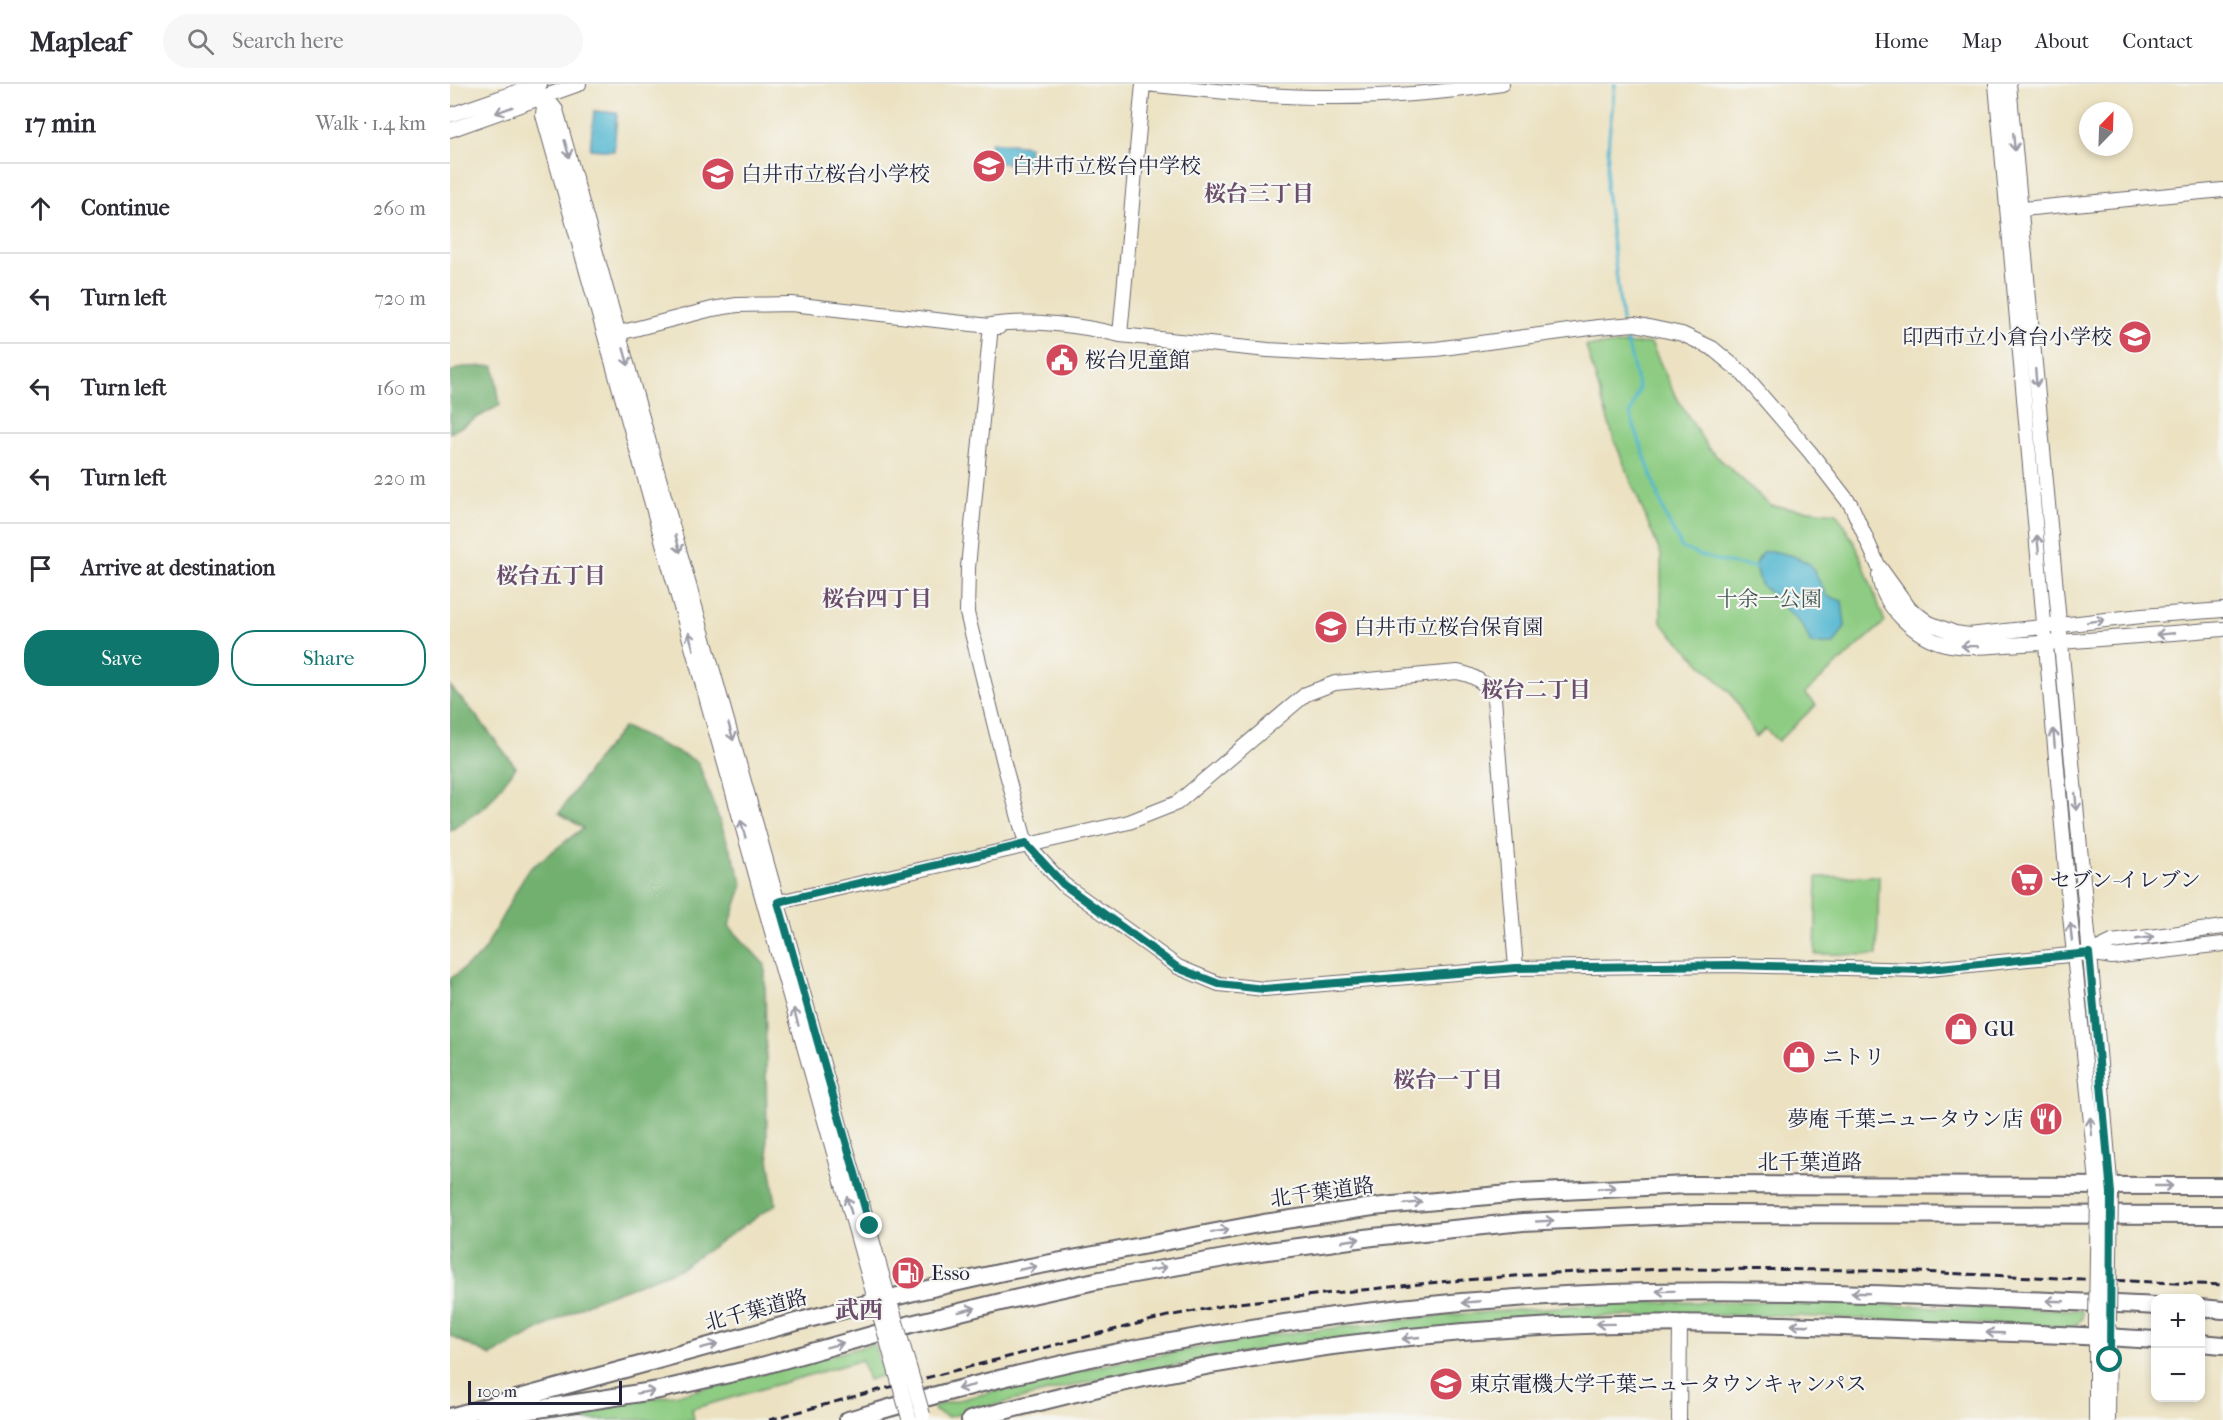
<!DOCTYPE html>
<meta charset="utf-8">
<style>
body{margin:0;font-family:"IM FELL French Canon","Noto Serif JP",serif;background:#f7f7f7;color:#2b2b33}
.controls{position:absolute;right:18px;bottom:18px;display:grid;overflow:hidden;border-radius:12px;box-shadow:0 3px 9px #0003}
.controls button{width:54px;height:54px;display:grid;place-items:center;padding:0;border:0;border-bottom:2px solid #e1e1e2;background:#fff;color:#2b2b33;font:30px sans-serif}
.compass{position:absolute;left:1629px;top:18px;width:54px;height:54px;border-radius:50%;background:#fff;box-shadow:0 3px 9px #0003;rotate:23deg}
.scale{position:absolute;left:18px;bottom:15px;width:154px;box-sizing:border-box;padding-left:6px;border:3px solid #22223b;border-top:0;font-size:16px;line-height:21px;white-space:nowrap;color:#22223b;-webkit-text-stroke:4px #f6f6f2;paint-order:stroke}
.stop{position:absolute;width:18px;height:18px;margin:-14px;border:4px solid #0f766e;border-radius:50%;background:#fff}
.stop.end{background:#0f766e;border-color:#fff;box-shadow:0 2px 6px #0008}
.list{margin:0;padding:0;list-style:none}
h2{display:flex;justify-content:space-between;align-items:center;height:78px;margin:0;padding:0 24px;font-size:26px}
h2 small{font-size:20px;font-weight:400;color:#7c7c81}
.list li{display:grid;grid-template-columns:39px 1fr auto;gap:18px;align-items:center;box-sizing:border-box;height:90px;padding:0 24px;border-top:2px solid #e1e1e2}
.list b{display:block;font-size:22px;white-space:nowrap}
.list em{font-size:20px;font-style:normal;color:#7c7c81}
.actions{display:flex;gap:12px;padding:18px 24px}
.actions a{flex:1;padding:14px 0;border:2px solid #0f766e;border-radius:24px;text-align:center;font-size:21px;color:#0f766e}
.actions .main{background:#0f766e;color:#fff}
.icon{flex:none;width:33px;height:33px;fill:none;stroke:currentColor;stroke-width:2;stroke-linecap:round;stroke-linejoin:round}
.map{position:relative;flex:none;width:1773px;height:1336px;overflow:hidden}
header{display:flex;align-items:center;gap:36px;box-sizing:border-box;height:84px;padding:0 30px;background:#fff;border-bottom:2px solid #e1e1e2}
header strong{font-size:28px}
nav{display:flex;gap:33px;margin-inline-start:auto;font-size:21px}
.search{width:420px;height:54px;background:#f7f7f7;display:flex;align-items:center;gap:15px;box-sizing:border-box;padding:0 21px;border-radius:33px;color:#7c7c81;font-size:22px}
main{display:flex}
aside{flex:1;background:#fff}
.map>svg:first-child{display:block}
.green{fill:#8dcc82;stroke:#58775e;stroke-width:1.5}
.forest{fill:#72b070;stroke:#4a6956;stroke-width:1.5}
.water{fill:#52b7d0;stroke:#3a6c86;stroke-width:1.5}
.lines{fill:none;stroke-linecap:round;stroke-linejoin:round}
.stream{stroke:#52b7d0;stroke-width:3}
.secondary-casing{stroke:#69656a;stroke-width:16}
.highway-casing{stroke:#69656a;stroke-width:20}
.secondary{stroke:#fff;stroke-width:14}
.highway{stroke:#fff;stroke-width:16}
.rail{stroke:#22223b;stroke-width:3;stroke-dasharray:9 4.5;stroke-linecap:butt}
.secondary-bridge-casing{stroke:#69656a;stroke-width:16;stroke-linecap:butt}
.secondary-bridge{stroke:#fff;stroke-width:14}
.oneway{stroke:#9c9ca7}
.route{stroke:#0f766e;stroke-width:8}
.labels{text-anchor:middle;stroke-width:4.5;stroke-linejoin:round;paint-order:stroke}
.poi-label{font-size:21px;fill:#22223b;stroke:#f6f6f2;text-anchor:start}
.park-label{font-size:21px;fill:#425550;stroke:#f6f6f2}
.street-label{font-size:21px;fill:#22223b;stroke:#f6f6f2}
.neighbourhood-label{font-size:22px;font-weight:bold;fill:#6a4e6b;stroke:#f6f6f2}
.quarter-label{font-size:24px;font-weight:bold;fill:#6a4e6b;stroke:#f6f6f2}
</style>
<header>
<strong>Mapleaf</strong>
<div class="search"><svg class="icon" aria-label="search" viewBox="0 0 24 24"><circle cx="10" cy="10" r="6"/><path d="M15 15l6 6"/></svg>Search here</div>
<nav><a>Home</a><a>Map</a><a>About</a><a>Contact</a></nav>
</header>
<main>
<aside>
<h2>17 min<small>Walk · 1.4 km</small></h2>
<ul class="list">
<li><svg class="icon" aria-label="ahead" viewBox="0 0 24 24"><path d="M12 20V5M6 11l6-6 6 6"/></svg><div><b>Continue</b></div><em>260 m</em></li>
<li><svg class="icon" aria-label="left" viewBox="0 0 24 24"><path d="M17 20v-9H6M10 6l-5 5 5 5"/></svg><div><b>Turn left</b></div><em>720 m</em></li>
<li><svg class="icon" aria-label="left" viewBox="0 0 24 24"><path d="M17 20v-9H6M10 6l-5 5 5 5"/></svg><div><b>Turn left</b></div><em>160 m</em></li>
<li><svg class="icon" aria-label="left" viewBox="0 0 24 24"><path d="M17 20v-9H6M10 6l-5 5 5 5"/></svg><div><b>Turn left</b></div><em>220 m</em></li>
<li><svg class="icon" aria-label="arrive" viewBox="0 0 24 24"><path d="M6 21V4h12l-3 4 3 4H6"/></svg><div><b>Arrive at destination</b></div></li>
</ul>
<div class="actions"><a class="main">Save</a><a>Share</a></div>
</aside>
<div class="map">
<svg width="1773" height="1336" viewBox="0 0 1773 1336">
<rect width="100%" height="100%" fill="#f6f6f2"/>
<filter id="ink" filterUnits="userSpaceOnUse"><feTurbulence type="fractalNoise" baseFrequency=".0167" numOctaves="2"/><feDisplacementMap in="SourceGraphic" scale="12" xChannelSelector="R" yChannelSelector="G"/><feConvolveMatrix kernelMatrix="1 2 1 2 8 2 1 2 1" color-interpolation-filters="sRGB"/></filter>
<filter id="wash" filterUnits="userSpaceOnUse"><feTurbulence type="fractalNoise" baseFrequency=".008" numOctaves="4" result="noise"/><feDisplacementMap in="SourceGraphic" scale="24" xChannelSelector="R" yChannelSelector="G"/><feGaussianBlur stdDeviation="1.35" result="paint"/><feColorMatrix in="noise" values="0 0 0 0 0 0 0 0 0 0 0 0 0 0 0 0 0 1.4 0 .05"/><feComposite in="paint" operator="in"/></filter>
<g filter="url(#wash)">
<rect width="100%" height="100%" fill="#ece2c2"/>
<path class="green" d="M1201,259L1225,311L1258,364L1321,422L1387,429L1407,464L1435,538L1355,609L1366,621L1328,657L1315,645L1306,653L1282,611L1211,539V471L1163,353L1136,262Z
M1429,792L1427,871L1365,870L1367,793Z
M1321,1217L1491,1223L1632,1226V1234L1623,1244L1319,1231L1162,1232L813,1266L646,1296L498,1333L485,1327L484,1322L644,1283L813,1252L999,1231L1164,1219Z
M424,1260L434,1291L418,1296L412,1276L242,1325L244,1336H77L235,1309Z"/>
<path class="forest" d="M44,282L50,321L0,349V288L13,283Z
M0,602L24,629L66,683L37,721L0,747Z
M174,643L248,678L293,800L279,842L315,881L317,1061L326,1120L229,1185L138,1219L41,1272L0,1252V895L32,870L77,787L133,744L109,729L146,676Z"/>
<path class="water" d="M144,27L167,29L164,67L140,65Z
M541,58L579,62L577,81L539,78Z
M1322,467L1343,472L1360,480L1377,512L1392,517L1395,542L1384,560H1361L1353,542L1311,500L1305,479L1312,468Z"/>
<g class="lines">
<path class="stream" d="M1165,0L1159,52L1156,105L1172,237
M1174,246L1189,305L1180,330L1215,431L1232,464C1256,475 1280,481 1306,483"/>
</g>
</g>
<g filter="url(#ink)">
<g class="lines">
<defs>
<path id="secondary" d="M694,0C758,6 823,14 887,13C943,13 997,8 1052,0
M1546,0L1620,831L1648,1108
M1559,0L1649,968L1661,1109
M95,12L93,31L428,1226
M95,12L106,26L441,1223
M0,31L90,0
M0,46L129,0
M1562,126L1773,106
M541,241L518,484L517,529L555,683L576,760L613,800L728,883L769,900L814,905L1066,884L1278,881L1470,886L1639,869L1662,873L1773,860
M541,241C580,235 631,241 670,251L818,266L891,270L986,265L1148,243L1185,240L1232,250L1262,264L1292,289L1360,368L1401,421L1428,481L1459,524L1479,539L1505,549L1519,551L1692,532L1773,526
M169,249L262,225L287,221L341,220L549,243
M670,251L693,0
M1429,491C1432,522 1466,553 1495,560C1520,566 1548,561 1573,560C1640,557 1706,550 1773,545
M320,820L679,738L727,719L856,610L885,599L1007,588C1025,591 1036,599 1044,614L1066,884
M1639,869L1662,858L1773,843
M1646,1236V1336
M1229,1336L1230,1239
M1658,1336L1659,1245"/>
<path id="highway" d="M1750,1224L1773,1226
M1750,1259L1773,1261
M0,1333L350,1237L460,1209L553,1188L814,1139L923,1123L1070,1109L1237,1101L1773,1102
M35,1336L75,1327L209,1306L301,1285L461,1240L559,1216L650,1196L803,1169L923,1153L1073,1138L1251,1130L1773,1131
M398,1336C646,1262 903,1218 1162,1209C1275,1205 1387,1208 1500,1213C1569,1216 1637,1218 1706,1222
M520,1336C720,1281 928,1248 1135,1241C1240,1237 1344,1241 1448,1245C1534,1248 1620,1250 1706,1256"/>
</defs>
<use href="#secondary" class="secondary-casing"/>
<use href="#highway" class="highway-casing"/>
<use href="#secondary" class="secondary"/>
<use href="#highway" class="highway"/>
<path class="rail" d="M319,1336L421,1308L718,1232L787,1219L989,1198L1103,1189L1220,1185L1420,1186L1773,1201"/>
<defs>
<path id="secondary-bridge" d="M442,1224L473,1331
M429,1228L459,1334
M1646,1236L1648,1108
M1659,1237L1661,1109"/>
</defs>
<use href="#secondary-bridge" class="secondary-bridge-casing"/>
<use href="#secondary-bridge" class="secondary-bridge"/>
</g>
<defs><path id="oneway-shaft" d="M-6 0H5M1.5-3L5.5 0L1.5 3" fill="none" stroke-width="1.6" stroke-linecap="round" stroke-linejoin="round" transform="scale(1.5)"/></defs>
<g class="oneway">
<use href="#oneway-shaft" transform="translate(54 26) rotate(160)"/>
<use href="#oneway-shaft" transform="translate(1564 58) rotate(85)"/>
<use href="#oneway-shaft" transform="translate(117 65) rotate(74)"/>
<use href="#oneway-shaft" transform="translate(176 273) rotate(74)"/>
<use href="#oneway-shaft" transform="translate(1586 294) rotate(85)"/>
<use href="#oneway-shaft" transform="translate(228 460) rotate(74)"/>
<use href="#oneway-shaft" transform="translate(1588 460) rotate(-95)"/>
<use href="#oneway-shaft" transform="translate(1646 537) rotate(-7)"/>
<use href="#oneway-shaft" transform="translate(1715 550) rotate(175)"/>
<use href="#oneway-shaft" transform="translate(241 557) rotate(-106)"/>
<use href="#oneway-shaft" transform="translate(1520 562) rotate(-179)"/>
<use href="#oneway-shaft" transform="translate(281 648) rotate(74)"/>
<use href="#oneway-shaft" transform="translate(1604 654) rotate(-95)"/>
<use href="#oneway-shaft" transform="translate(1626 718) rotate(85)"/>
<use href="#oneway-shaft" transform="translate(293 745) rotate(-106)"/>
<use href="#oneway-shaft" transform="translate(1621 848) rotate(-96)"/>
<use href="#oneway-shaft" transform="translate(1695 854) rotate(-8)"/>
<use href="#oneway-shaft" transform="translate(346 933) rotate(-106)"/>
<use href="#oneway-shaft" transform="translate(1641 1042) rotate(-96)"/>
<use href="#oneway-shaft" transform="translate(1714 1102)"/>
<use href="#oneway-shaft" transform="translate(1157 1104) rotate(-3)"/>
<use href="#oneway-shaft" transform="translate(963 1119) rotate(-7)"/>
<use href="#oneway-shaft" transform="translate(399 1121) rotate(-106)"/>
<use href="#oneway-shaft" transform="translate(1095 1137) rotate(-3)"/>
<use href="#oneway-shaft" transform="translate(770 1147) rotate(-11)"/>
<use href="#oneway-shaft" transform="translate(901 1156) rotate(-8)"/>
<use href="#oneway-shaft" transform="translate(578 1184) rotate(-11)"/>
<use href="#oneway-shaft" transform="translate(708 1185) rotate(-11)"/>
<use href="#oneway-shaft" transform="translate(1215 1207) rotate(179)"/>
<use href="#oneway-shaft" transform="translate(1410 1209) rotate(-178)"/>
<use href="#oneway-shaft" transform="translate(1605 1217) rotate(-178)"/>
<use href="#oneway-shaft" transform="translate(1021 1218) rotate(175)"/>
<use href="#oneway-shaft" transform="translate(517 1226) rotate(-14)"/>
<use href="#oneway-shaft" transform="translate(1155 1240) rotate(179)"/>
<use href="#oneway-shaft" transform="translate(1350 1241) rotate(-178)"/>
<use href="#oneway-shaft" transform="translate(1545 1249) rotate(-178)"/>
<use href="#oneway-shaft" transform="translate(961 1254) rotate(174)"/>
<use href="#oneway-shaft" transform="translate(385 1261) rotate(-15)"/>
<use href="#oneway-shaft" transform="translate(259 1262) rotate(-15)"/>
<use href="#oneway-shaft" transform="translate(516 1303) rotate(166)"/>
<use href="#oneway-shaft" transform="translate(196 1308) rotate(-9)"/>
</g>
</g>
<g class="lines" filter="url(#ink)">
<path class="route" d="M420,1142L328,818L576,760L613,800L728,884L769,900L814,905L1066,884L1278,881L1470,886L1639,869L1661,1109L1660,1276"/>
</g>
<defs>
<symbol id="school-disc" viewBox="-11 -11 22 22"><circle r="9.5" fill="#d1495b" stroke="#f6f6f2"/><path d="M0-5L7-2L0 1L-7-2ZM-4 1L0 2.5L4 1V4Q0 6-4 4Z" fill="#fff"/></symbol>
<symbol id="civic-disc" viewBox="-11 -11 22 22"><circle r="9.5" fill="#d1495b" stroke="#f6f6f2"/><path d="M-.6-6.5H3V-4.5H.6V-3L4-1V1h2V6H-6V1h2V-1L-.6-3ZM-1.2 2.5V6h2.4V2.5Z" fill="#fff"/></symbol>
<symbol id="supermarket-disc" viewBox="-11 -11 22 22"><circle r="9.5" fill="#d1495b" stroke="#f6f6f2"/><path d="M-6-5.5h2.5l.6 2H6L4.5 2H-2.5L-4.4-4H-6ZM-1.5 3.2a1.3 1.3 0 1 0 .1 0ZM3 3.2a1.3 1.3 0 1 0 .1 0Z" fill="#fff"/></symbol>
<symbol id="shop-disc" viewBox="-11 -11 22 22"><circle r="9.5" fill="#d1495b" stroke="#f6f6f2"/><path d="M-5-2.5h2.3a2.7 3.5 0 0 1 5.4 0H5L5.5 6h-11ZM-1.5-2.5h3a1.5 2.3 0 0 0-3 0Z" fill="#fff"/></symbol>
<symbol id="restaurant-disc" viewBox="-11 -11 22 22"><circle r="9.5" fill="#d1495b" stroke="#f6f6f2"/><path d="M-5-6h1v4h1v-4h1v4h1v-4h1v5L-1.5 .5V6h-2V.5L-5-1ZM5-6V6H3V1.5H1.5Q1.5-4 5-6Z" fill="#fff"/></symbol>
<symbol id="fuel-disc" viewBox="-11 -11 22 22"><circle r="9.5" fill="#d1495b" stroke="#f6f6f2"/><path d="M-5.5-6h7V0h2V4h1.3V-2.5L3-4.5l.8-.8L6-3V5H2.5V1h-1V6h-7ZM-4.2-4.7v3.2H.2V-4.7Z" fill="#fff"/></symbol>
<symbol id="university-disc" viewBox="-11 -11 22 22"><circle r="9.5" fill="#d1495b" stroke="#f6f6f2"/><path d="M0-5L7-2L0 1L-7-2ZM-4 1L0 2.5L4 1V4Q0 6-4 4Z" fill="#fff"/></symbol>
</defs>
<g fill-rule="evenodd">
<use href="#school-disc" x="520" y="63" width="38" height="38"/>
<use href="#school-disc" x="249" y="71" width="38" height="38"/>
<use href="#school-disc" x="1666" y="234" width="38" height="38"/>
<use href="#civic-disc" x="593" y="257" width="38" height="38"/>
<use href="#school-disc" x="862" y="524" width="38" height="38"/>
<use href="#supermarket-disc" x="1558" y="777" width="38" height="38"/>
<use href="#shop-disc" x="1492" y="926" width="38" height="38"/>
<use href="#shop-disc" x="1330" y="954" width="38" height="38"/>
<use href="#restaurant-disc" x="1577" y="1016" width="38" height="38"/>
<use href="#fuel-disc" x="439" y="1170" width="38" height="38"/>
<use href="#university-disc" x="977" y="1281" width="38" height="38"/>
</g>
<g class="labels">
<g class="poi-label">
<text x="562" y="89">白井市立桜台中学校</text>
<text x="291" y="97">白井市立桜台小学校</text>
<text x="1662" y="260" text-anchor="end">印西市立小倉台小学校</text>
<text x="635" y="283">桜台児童館</text>
<text x="904" y="550">白井市立桜台保育園</text>
<text x="1600" y="803">セブン-イレブン</text>
<text x="1534" y="952">GU</text>
<text x="1372" y="980">ニトリ</text>
<text x="1573" y="1042" text-anchor="end">夢庵 千葉ニュータウン店</text>
<text x="481" y="1196">Esso</text>
<text x="1019" y="1307">東京電機大学千葉ニュータウンキャンパス</text>
</g>
<g class="park-label">
<text x="1319" y="522">十余一公園</text>
</g>
<g class="street-label">
<text x="1360" y="1085">北千葉道路</text>
<text transform="translate(872 1108) rotate(-8)" y="7">北千葉道路</text>
<text transform="translate(306 1226) rotate(-15)" y="7">北千葉道路</text>
</g>
<g class="neighbourhood-label">
<text x="809" y="117">桜台三丁目</text>
<text x="101" y="499">桜台五丁目</text>
<text x="427" y="522">桜台四丁目</text>
<text x="1086" y="613">桜台二丁目</text>
<text x="998" y="1003">桜台一丁目</text>
</g>
<g class="quarter-label">
<text x="409" y="1234">武西</text>
</g>
</g>
</svg>
<div class="controls">
<button>+</button>
<button>−</button>
</div>
<svg class="compass" viewBox="-18 -18 36 36"><path d="M0-13l5 13h-10z" fill="#e53935"/><path d="M0 13l5-13h-10z" fill="#7c7c81"/></svg>
<div class="scale">100 m</div>
<div class="stop" style="left:1660px;top:1276px"></div>
<div class="stop end" style="left:420px;top:1142px"></div>
</div>
</main>
